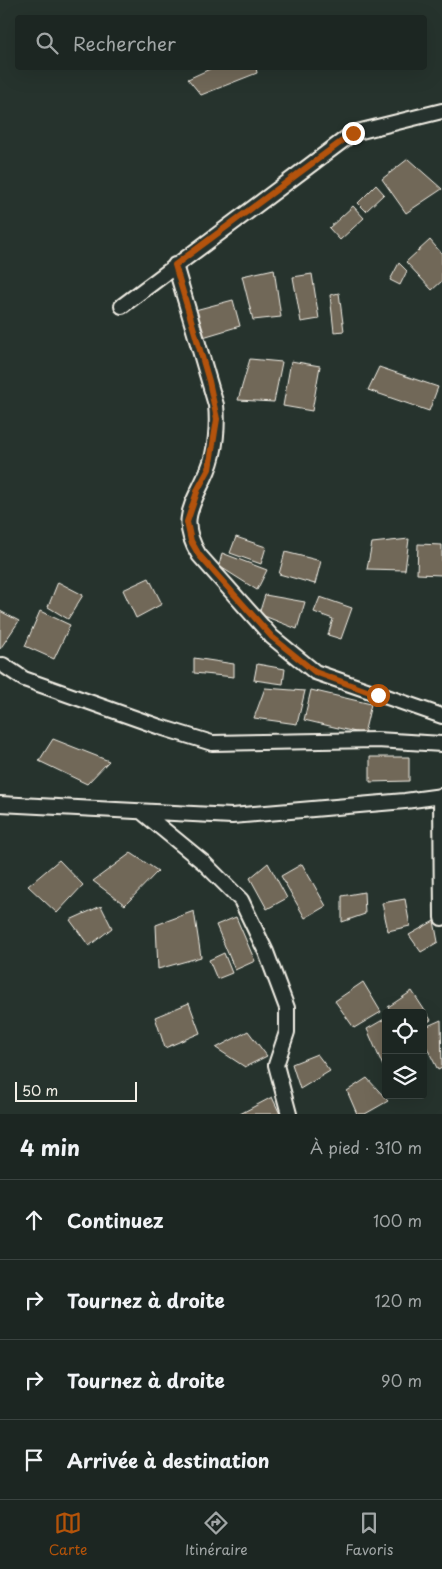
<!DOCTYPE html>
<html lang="fr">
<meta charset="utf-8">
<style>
body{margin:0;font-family:"Playpen Sans",sans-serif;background:#252e2a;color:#f1f3f6}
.controls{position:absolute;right:15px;bottom:15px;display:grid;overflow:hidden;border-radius:5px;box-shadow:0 5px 20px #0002}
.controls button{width:45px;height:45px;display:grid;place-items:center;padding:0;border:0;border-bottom:1px solid #3a4340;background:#1c2622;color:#f1f3f6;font:25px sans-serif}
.scale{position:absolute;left:15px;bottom:12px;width:122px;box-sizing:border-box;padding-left:5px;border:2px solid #f4f1e8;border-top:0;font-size:14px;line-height:18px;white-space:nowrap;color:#f4f1e8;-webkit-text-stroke:4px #26332d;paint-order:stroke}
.stop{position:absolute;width:15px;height:15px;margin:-11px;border:4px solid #b45309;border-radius:50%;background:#fff}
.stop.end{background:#b45309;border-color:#fff;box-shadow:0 1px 5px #0008}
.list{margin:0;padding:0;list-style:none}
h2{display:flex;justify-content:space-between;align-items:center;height:65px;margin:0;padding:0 20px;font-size:21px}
h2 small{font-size:16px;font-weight:400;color:#a0a5a5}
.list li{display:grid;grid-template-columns:32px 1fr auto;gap:15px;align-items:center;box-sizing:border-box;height:80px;padding:0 20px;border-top:1px solid #3a4340}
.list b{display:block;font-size:19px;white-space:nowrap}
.list em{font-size:16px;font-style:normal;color:#a0a5a5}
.icon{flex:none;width:28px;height:28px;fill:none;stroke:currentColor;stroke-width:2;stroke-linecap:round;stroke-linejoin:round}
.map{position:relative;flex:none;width:442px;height:1114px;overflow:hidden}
.search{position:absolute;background:#1c2622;box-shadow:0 5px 20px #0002;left:15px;right:15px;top:15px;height:55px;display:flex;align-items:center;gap:12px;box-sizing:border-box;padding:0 18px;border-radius:5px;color:#a0a5a5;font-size:19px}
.sheet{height:385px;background:#1c2622}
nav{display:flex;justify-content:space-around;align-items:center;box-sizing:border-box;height:70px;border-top:1px solid #3a4340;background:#1c2622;font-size:14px;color:#a0a5a5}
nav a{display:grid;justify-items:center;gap:2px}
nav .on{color:#b45309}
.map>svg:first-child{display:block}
.building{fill:#716859;stroke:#f4f1e8}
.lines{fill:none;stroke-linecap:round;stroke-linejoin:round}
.street-casing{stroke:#f4f1e8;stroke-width:18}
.street{stroke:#26332d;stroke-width:14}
.route{stroke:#b45309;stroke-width:6}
</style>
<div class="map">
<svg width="442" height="1114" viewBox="0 0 442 1114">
<rect width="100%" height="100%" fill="#26332d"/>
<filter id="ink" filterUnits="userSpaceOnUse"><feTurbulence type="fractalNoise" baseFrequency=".02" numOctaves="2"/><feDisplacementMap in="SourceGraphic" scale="10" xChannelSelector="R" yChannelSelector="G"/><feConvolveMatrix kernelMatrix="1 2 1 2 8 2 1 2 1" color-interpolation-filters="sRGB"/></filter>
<g filter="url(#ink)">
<path class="building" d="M212,68H256L257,73L201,95L188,79Z
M408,159L442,189L406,213L382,179Z
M376,185L384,194L366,211L358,203Z
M353,206L364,218L340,240L329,228Z
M430,240L442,254V281L432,290L406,262Z
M399,263L407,271L400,285L390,280Z
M274,269L281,317L253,320L242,276Z
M312,274L319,319L301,322L293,277Z
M339,293L344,331L334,332L330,295Z
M233,300L240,326L203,337L195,310Z
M250,359L282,362L274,402L238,400Z
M291,361L320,366L312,411L283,406Z
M379,367L438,387L429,411L368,390Z
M236,537L266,547L261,564L230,553Z
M409,539L405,570L367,569L372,543Z
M418,544L442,545V575L417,574Z
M285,552L321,561L315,584L279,574Z
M222,553L267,570L257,590L219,566Z
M149,578L162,604L136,618L123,590Z
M58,582L83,595L68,619L48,607Z
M265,595L305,602L297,629L259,614Z
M320,597L352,608L341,639L328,635L333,619L314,612Z
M0,611L19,621L0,649Z
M40,611L70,625L54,659L25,646Z
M194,658L234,664V677L194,673Z
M257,664L285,669L283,684L254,680Z
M265,688L305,691L297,724L254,718Z
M311,690L371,704L364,734L304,720Z
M53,739L109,761L87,784L39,761Z
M370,757H409V781L370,782Z
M131,853L158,871L125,905L93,881Z
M59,860L83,885L57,913L28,886Z
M268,863L287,898L267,909L250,878Z
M302,864L326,906L305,918L281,876Z
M364,892L365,914L342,922V896Z
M405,899L410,926L388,931L382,903Z
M101,906L112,928L89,946L70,920Z
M194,911L201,957L158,969L156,925Z
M236,917L255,961L235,970L216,925Z
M434,921L438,942L421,952L409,935Z
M224,953L232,973L217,979L209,960Z
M363,982L381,1012L354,1028L335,1001Z
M412,991L431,1020L423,1025V1013H392L388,1007Z
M189,1003L200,1033L165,1048L155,1017Z
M386,1018V1064L383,1066L367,1029Z
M441,1020L442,1068L438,1070L423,1040V1028Z
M248,1031L267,1056L245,1067L216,1048Z
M317,1054L330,1071L300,1089L292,1064Z
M367,1078L388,1101L365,1114H357L347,1091Z
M272,1097L280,1114H240Z"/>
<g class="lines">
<defs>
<path id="street" d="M175,265L216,405C218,425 216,451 208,470C194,504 177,518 199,555L272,637L315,672L442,716
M122,306L353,133L442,111
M3,665L24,679L160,727L212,743L377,740L442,744
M441,796L442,918
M0,804L232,816L405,801L442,796
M142,812L203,862L241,900L266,952L287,1008V1032L276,1065L289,1114"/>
</defs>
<use href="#street" class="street-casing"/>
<use href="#street" class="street"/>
</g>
</g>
<g class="lines" filter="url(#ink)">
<path class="route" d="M353,133L175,265L209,381L217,419L209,469L198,489L187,522L191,541L199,555L272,637L315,672L378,695"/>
</g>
</svg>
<div class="controls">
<button><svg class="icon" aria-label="locate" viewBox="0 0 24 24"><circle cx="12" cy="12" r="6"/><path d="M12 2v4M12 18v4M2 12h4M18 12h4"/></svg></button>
<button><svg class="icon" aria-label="layers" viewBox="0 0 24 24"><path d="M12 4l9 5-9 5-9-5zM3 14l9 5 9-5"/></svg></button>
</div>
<div class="scale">50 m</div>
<div class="stop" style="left:378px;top:695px"></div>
<div class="stop end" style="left:353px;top:133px"></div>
<div class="search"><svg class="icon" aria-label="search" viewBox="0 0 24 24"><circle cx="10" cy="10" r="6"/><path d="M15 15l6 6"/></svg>Rechercher</div>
</div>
<section class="sheet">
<h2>4 min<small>À pied · 310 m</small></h2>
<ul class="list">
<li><svg class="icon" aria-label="ahead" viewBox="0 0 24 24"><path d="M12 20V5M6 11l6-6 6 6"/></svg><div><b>Continuez</b></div><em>100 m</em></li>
<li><svg class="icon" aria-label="right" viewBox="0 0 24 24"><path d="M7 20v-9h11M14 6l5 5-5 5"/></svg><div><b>Tournez à droite</b></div><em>120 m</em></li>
<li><svg class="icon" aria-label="right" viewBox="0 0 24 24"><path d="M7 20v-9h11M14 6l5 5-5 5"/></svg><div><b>Tournez à droite</b></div><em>90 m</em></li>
<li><svg class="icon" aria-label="arrive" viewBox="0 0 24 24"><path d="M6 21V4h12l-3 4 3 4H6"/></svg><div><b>Arrivée à destination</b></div></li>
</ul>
</section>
<nav>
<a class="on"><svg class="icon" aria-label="map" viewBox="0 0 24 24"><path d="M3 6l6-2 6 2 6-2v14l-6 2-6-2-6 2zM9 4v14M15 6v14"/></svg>Carte</a>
<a><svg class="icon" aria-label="directions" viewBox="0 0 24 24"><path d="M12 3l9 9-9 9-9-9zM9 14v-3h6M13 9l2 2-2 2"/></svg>Itinéraire</a>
<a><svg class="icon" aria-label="saved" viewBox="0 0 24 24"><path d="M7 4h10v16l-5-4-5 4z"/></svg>Favoris</a>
</nav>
